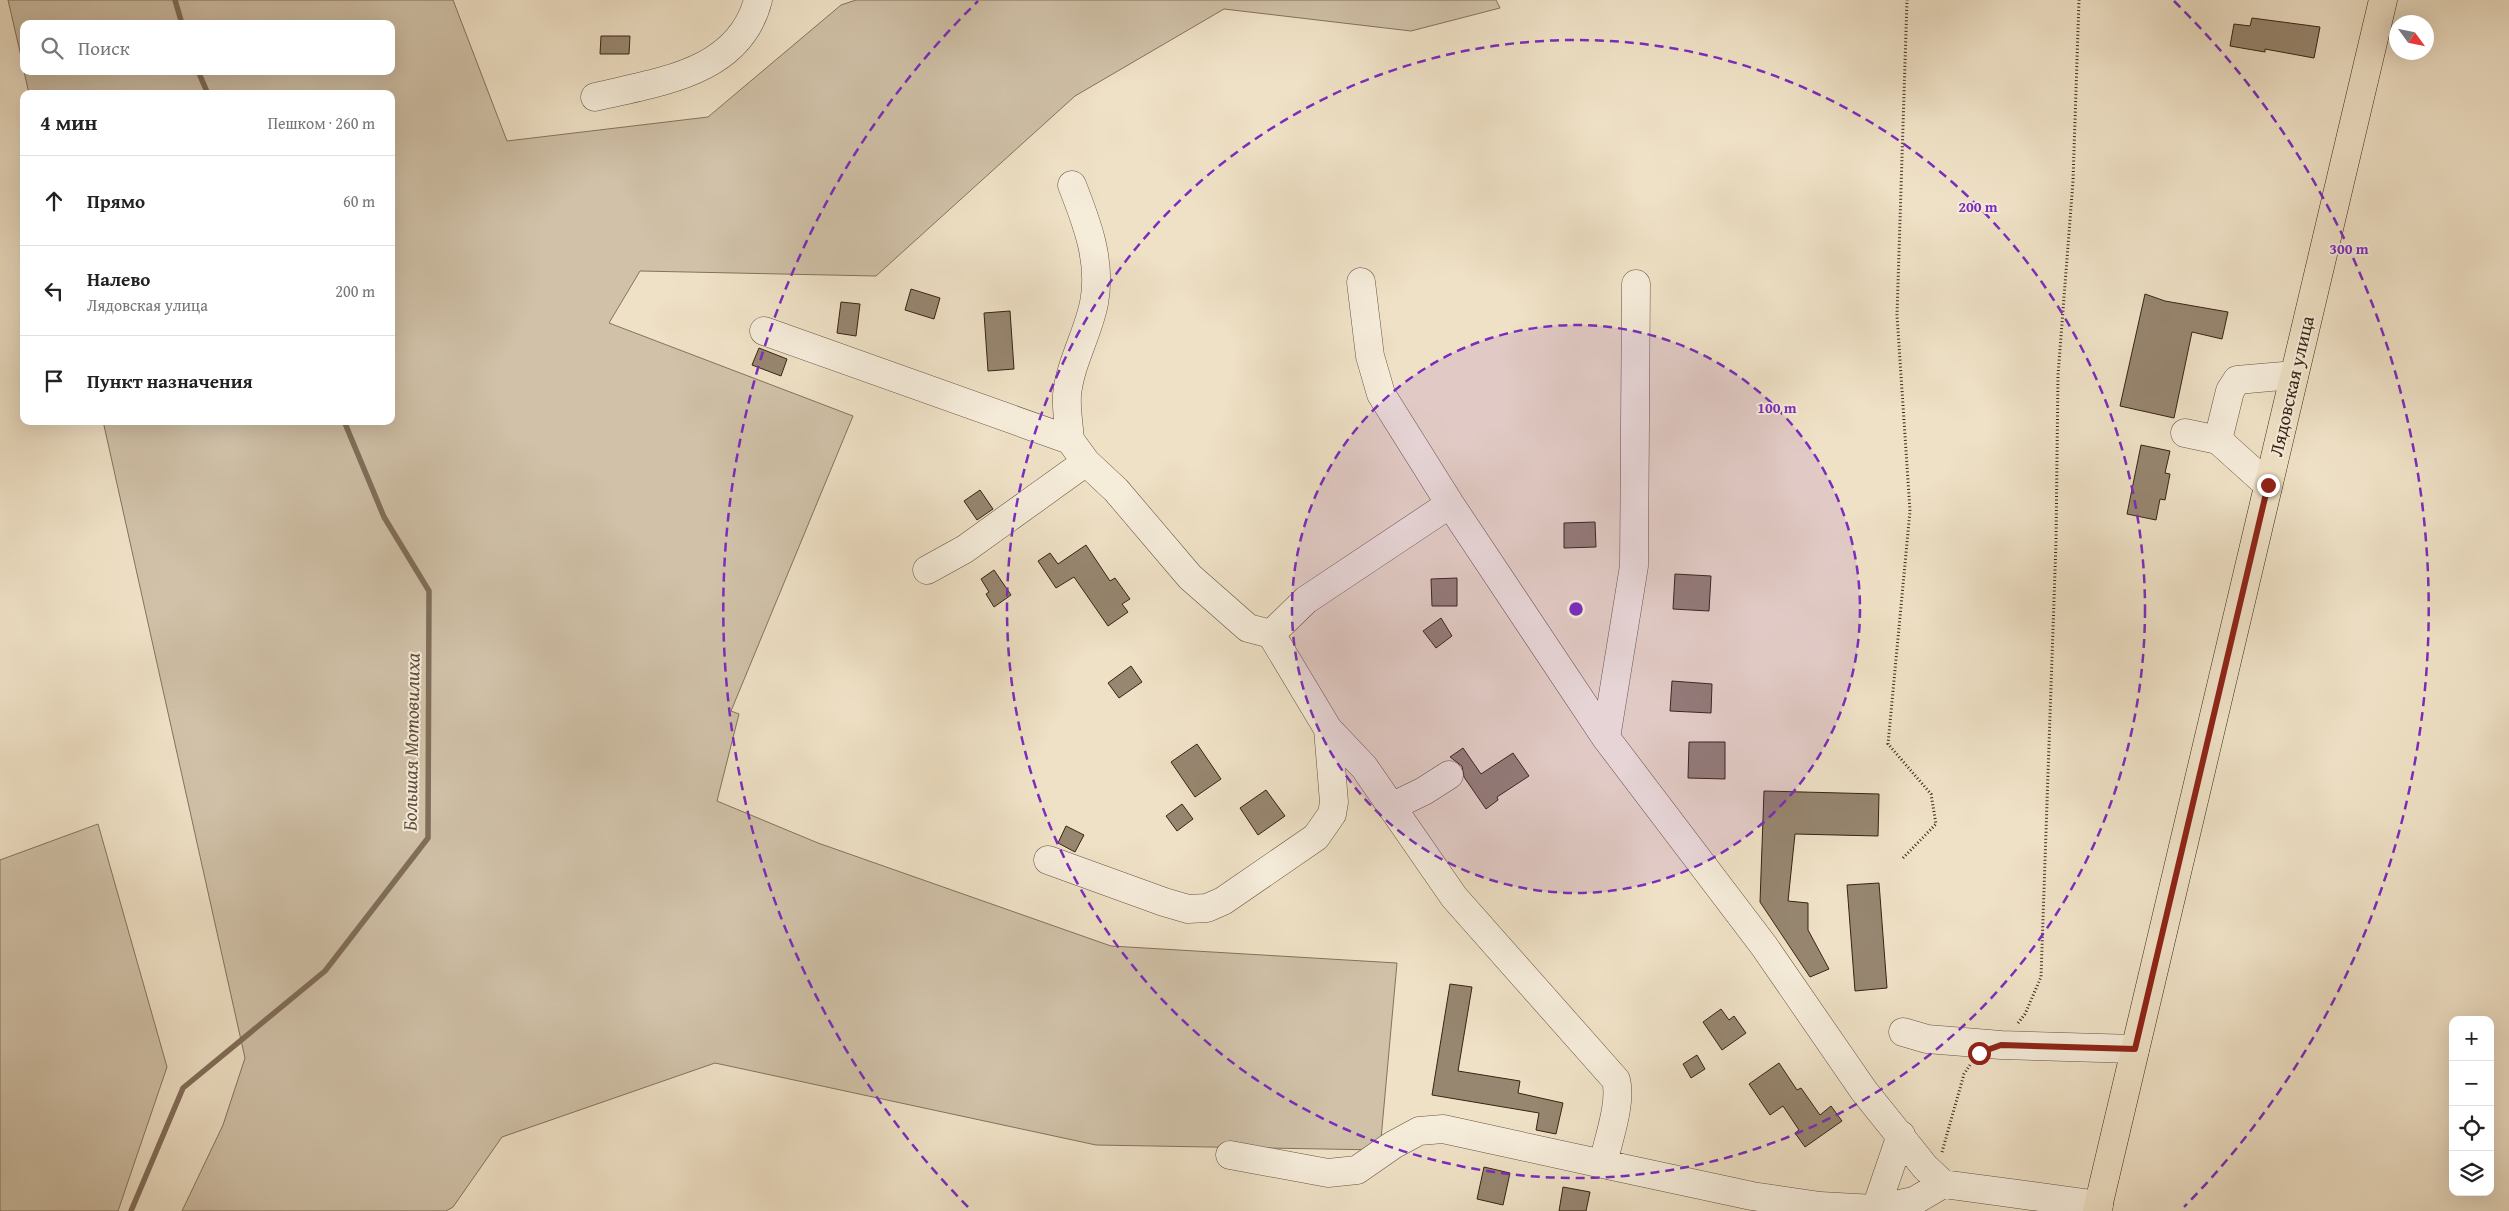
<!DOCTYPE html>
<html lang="ru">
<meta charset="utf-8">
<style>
body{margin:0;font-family:"Gentium Book Plus",serif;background:#f2f2f2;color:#222}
.controls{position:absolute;right:15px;bottom:15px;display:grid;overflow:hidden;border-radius:10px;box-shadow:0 5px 20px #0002}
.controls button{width:45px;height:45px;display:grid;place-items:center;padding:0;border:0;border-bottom:1px solid #e0e0e0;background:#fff;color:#222;font:25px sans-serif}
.compass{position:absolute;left:2389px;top:15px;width:45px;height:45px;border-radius:50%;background:#fff;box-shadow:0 5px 20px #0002;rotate:123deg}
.stop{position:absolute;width:15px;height:15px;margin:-11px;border:4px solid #8f2418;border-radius:50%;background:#fff}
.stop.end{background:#8f2418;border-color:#fff;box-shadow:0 1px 5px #0008}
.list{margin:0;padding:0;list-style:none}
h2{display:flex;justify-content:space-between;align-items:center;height:65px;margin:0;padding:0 20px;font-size:21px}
h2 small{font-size:16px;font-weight:400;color:#767676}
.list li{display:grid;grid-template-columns:32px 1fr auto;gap:15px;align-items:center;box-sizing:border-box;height:90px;padding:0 20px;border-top:1px solid #e0e0e0}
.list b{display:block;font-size:19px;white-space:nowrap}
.list p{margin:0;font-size:16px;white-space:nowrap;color:#767676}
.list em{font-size:16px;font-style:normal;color:#767676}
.icon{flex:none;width:28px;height:28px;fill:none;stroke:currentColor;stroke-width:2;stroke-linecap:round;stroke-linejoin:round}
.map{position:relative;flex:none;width:2509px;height:1211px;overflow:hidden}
.search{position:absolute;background:#fff;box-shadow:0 5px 20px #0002;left:20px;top:20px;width:375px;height:55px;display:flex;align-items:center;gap:12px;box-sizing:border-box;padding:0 18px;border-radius:10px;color:#767676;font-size:19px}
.panel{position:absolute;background:#fff;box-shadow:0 5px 20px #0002;left:20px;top:90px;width:375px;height:335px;border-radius:10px}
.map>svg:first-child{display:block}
.green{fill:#d0c1a8;stroke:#84725e}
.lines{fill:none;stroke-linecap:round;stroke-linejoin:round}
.stream{stroke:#816e5a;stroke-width:5.5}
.building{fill:#978670;stroke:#382313}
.minor-casing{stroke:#665240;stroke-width:29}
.major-casing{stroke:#382313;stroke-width:29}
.path{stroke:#382313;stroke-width:3;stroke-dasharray:1 2.5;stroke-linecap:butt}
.minor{stroke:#f5ecda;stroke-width:28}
.major{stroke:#efe1c6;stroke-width:28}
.route{stroke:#8f2418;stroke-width:6}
.ring{fill:none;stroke:#7b2cbf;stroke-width:2.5;stroke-dasharray:9 6}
.labels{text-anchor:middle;stroke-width:4;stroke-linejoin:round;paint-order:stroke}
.street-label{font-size:19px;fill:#382313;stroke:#f5ecda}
.water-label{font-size:20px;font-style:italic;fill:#624f3c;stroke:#f5ecda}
.centre{fill:#7b2cbf;stroke:#f5ecda;stroke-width:2.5}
.ring-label{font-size:15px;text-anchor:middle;font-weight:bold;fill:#7b2cbf;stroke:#f5ecda;stroke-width:4;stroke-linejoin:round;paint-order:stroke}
</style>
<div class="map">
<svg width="2509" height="1211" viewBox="0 0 2509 1211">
<rect width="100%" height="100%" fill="#efe1c6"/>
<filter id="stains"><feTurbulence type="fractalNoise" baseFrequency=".004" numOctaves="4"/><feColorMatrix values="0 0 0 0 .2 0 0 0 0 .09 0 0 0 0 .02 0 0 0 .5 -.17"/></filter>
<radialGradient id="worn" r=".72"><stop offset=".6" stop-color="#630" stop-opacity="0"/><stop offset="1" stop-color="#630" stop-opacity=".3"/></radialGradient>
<path class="green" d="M8,0H453L507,141L708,117L841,5L856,0H1496L1500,8L1411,31L1224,9L1075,96L876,276L640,271L609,323L853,416L731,711L739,714L717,801L818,843L1111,946L1397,963L1380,1150L1096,1145L715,1063L502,1137L453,1207L446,1211H182L223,1125L245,1058L103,421H391V94H29L24,71H391V24H24V69Z
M98,824L167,1067L118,1211H0V860Z"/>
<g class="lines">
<path class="stream" d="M175,0L182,24
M198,71L208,94
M131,1211L183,1088L325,971L428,838L429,591L384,517L344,421"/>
</g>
<path class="building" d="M2252,18L2320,27L2314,58L2265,49V52L2230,46L2234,24L2250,26Z
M601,36H630L629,54H600Z
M911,289L940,298L934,319L905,310Z
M2145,294L2165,301L2228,312L2222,339L2192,332L2174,418L2120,406Z
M841,302L860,304L856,336L837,333Z
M1010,311L1014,369L988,371L984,313Z
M759,348L787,359L781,376L752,365Z
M2141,445L2170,451L2165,473L2170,474L2165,500L2160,499L2156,520L2127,514Z
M980,490L993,509L977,520L964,501Z
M1595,522L1596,547L1564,548V523Z
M1086,545L1110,581L1115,578L1130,599L1122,604L1128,612L1108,626L1074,577L1056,588L1038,561L1050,553L1058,564Z
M994,570L1011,595L994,607L986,594L989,592L981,579Z
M1675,574L1711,576L1709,611L1673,609Z
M1457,578V606H1432L1431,579Z
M1441,618L1452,636L1436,648L1423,631Z
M1131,666L1142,682L1119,698L1108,683Z
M1672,681L1712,684L1711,713L1670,711Z
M1689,742H1725V779L1688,778Z
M1197,744L1221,779L1195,797L1171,762Z
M1463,748L1481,774L1513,753L1529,776L1497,797L1498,800L1486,809L1464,777L1462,766L1450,757Z
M1266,790L1285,816L1258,835L1240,808Z
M1764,791L1879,794L1878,836L1795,834L1788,901L1808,903V930L1829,969L1810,977L1760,902Z
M1182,804L1193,819L1177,831L1166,816Z
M1066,826L1084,835L1075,852L1058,843Z
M1879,883L1887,988L1855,991L1847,885Z
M1450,984L1472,987L1458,1071L1520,1081L1518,1093L1563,1103L1556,1134L1536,1130L1539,1113L1432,1095Z
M1721,1009L1729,1020L1734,1016L1746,1033L1722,1050L1703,1022Z
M1697,1055L1705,1069L1691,1078L1683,1064Z
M1779,1063L1797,1090L1801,1088L1820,1115L1831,1106L1842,1121L1805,1147L1795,1133L1799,1130L1783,1106L1770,1115L1749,1084Z
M1484,1167L1510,1173L1503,1205L1477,1199Z
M1563,1187L1590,1192L1586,1211H1559Z"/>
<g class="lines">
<defs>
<path id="minor" d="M595,97C657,82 739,74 758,0
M1361,282L1370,356L1381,394L1450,504L1606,738L1764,946L1864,1091L1925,1167L1943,1184L2099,1205
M764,331L1070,440L1086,462L1116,490L1190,577L1248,628L1271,634L1306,600L1450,504
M2185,433L2218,440
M1070,440C1069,426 1066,409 1067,395C1070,363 1088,334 1094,303C1102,262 1087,223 1072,185
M2268,485L2218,440L2230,391L2237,380L2294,375
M927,570L965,549L1086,462
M1328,729L1364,767L1454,897L1616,1080C1622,1103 1608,1140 1603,1164L1752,1196L1820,1206L1875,1209L1914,1201L1943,1184
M1606,738L1634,566L1636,284
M1391,807L1424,791L1449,775
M1048,860L1164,902L1188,909L1207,908L1223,901L1316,837L1332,814L1334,802L1328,729L1271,634
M1903,1032L1927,1039L2001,1045L2135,1049
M1230,1155L1328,1173L1357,1170L1393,1145L1419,1131L1443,1129L1603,1164
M1875,1211L1901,1135"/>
<path id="major" d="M2097,1211L2383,0"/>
</defs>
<use href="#minor" class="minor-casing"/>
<use href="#major" class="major-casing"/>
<path class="path" d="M1903,858L1936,824L1931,794L1888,744L1910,511L1897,315L1907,0
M2018,1023L2025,1014L2041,977L2056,542L2058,375L2073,181L2079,0
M1942,1152L1964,1074L1970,1065"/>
<use href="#minor" class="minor"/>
<use href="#major" class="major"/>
</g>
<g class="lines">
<path class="route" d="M1979,1053L2001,1045L2135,1049L2268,485"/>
</g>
<circle cx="1576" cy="609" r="284" fill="#7b2cbf" fill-opacity=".12"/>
<g class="ring">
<circle cx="1576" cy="609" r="284"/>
<circle cx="1576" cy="609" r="569"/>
<path d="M968 1207A853 853 0 0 1 978 1M2174 1A853 853 0 0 1 2184 1207"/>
</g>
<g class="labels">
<g class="street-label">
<text transform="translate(2291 386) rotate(-77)" y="7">Лядовская улица</text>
</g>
<g class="water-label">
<text transform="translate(411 742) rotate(-89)" y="7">Большая Мотовилиха</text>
</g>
</g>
<circle cx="1576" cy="609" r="8" class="centre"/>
<g class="ring-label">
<text x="1978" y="212">200 m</text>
<text x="2349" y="254">300 m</text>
<text x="1777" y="413">100 m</text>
</g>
<rect width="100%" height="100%" filter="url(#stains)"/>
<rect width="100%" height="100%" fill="url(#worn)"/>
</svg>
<div class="controls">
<button>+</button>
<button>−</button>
<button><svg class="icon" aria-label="locate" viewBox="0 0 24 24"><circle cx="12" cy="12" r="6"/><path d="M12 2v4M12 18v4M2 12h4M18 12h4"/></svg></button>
<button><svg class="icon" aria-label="layers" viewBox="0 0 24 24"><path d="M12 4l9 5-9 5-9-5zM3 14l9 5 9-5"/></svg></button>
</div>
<svg class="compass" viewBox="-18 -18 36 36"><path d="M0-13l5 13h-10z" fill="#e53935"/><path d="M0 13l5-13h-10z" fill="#767676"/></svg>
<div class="stop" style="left:1979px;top:1053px"></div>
<div class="stop end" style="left:2268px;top:485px"></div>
<div class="search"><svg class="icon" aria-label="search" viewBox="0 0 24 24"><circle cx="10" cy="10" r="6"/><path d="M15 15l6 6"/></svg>Поиск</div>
<section class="panel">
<h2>4 мин<small>Пешком · 260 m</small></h2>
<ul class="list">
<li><svg class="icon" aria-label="ahead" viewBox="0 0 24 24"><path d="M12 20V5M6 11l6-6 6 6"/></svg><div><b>Прямо</b></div><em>60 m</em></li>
<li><svg class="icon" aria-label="left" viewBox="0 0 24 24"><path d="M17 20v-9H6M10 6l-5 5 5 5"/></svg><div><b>Налево</b><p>Лядовская улица</p></div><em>200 m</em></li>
<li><svg class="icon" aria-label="arrive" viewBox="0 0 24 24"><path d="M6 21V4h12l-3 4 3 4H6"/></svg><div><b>Пункт назначения</b></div></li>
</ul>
</section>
</div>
